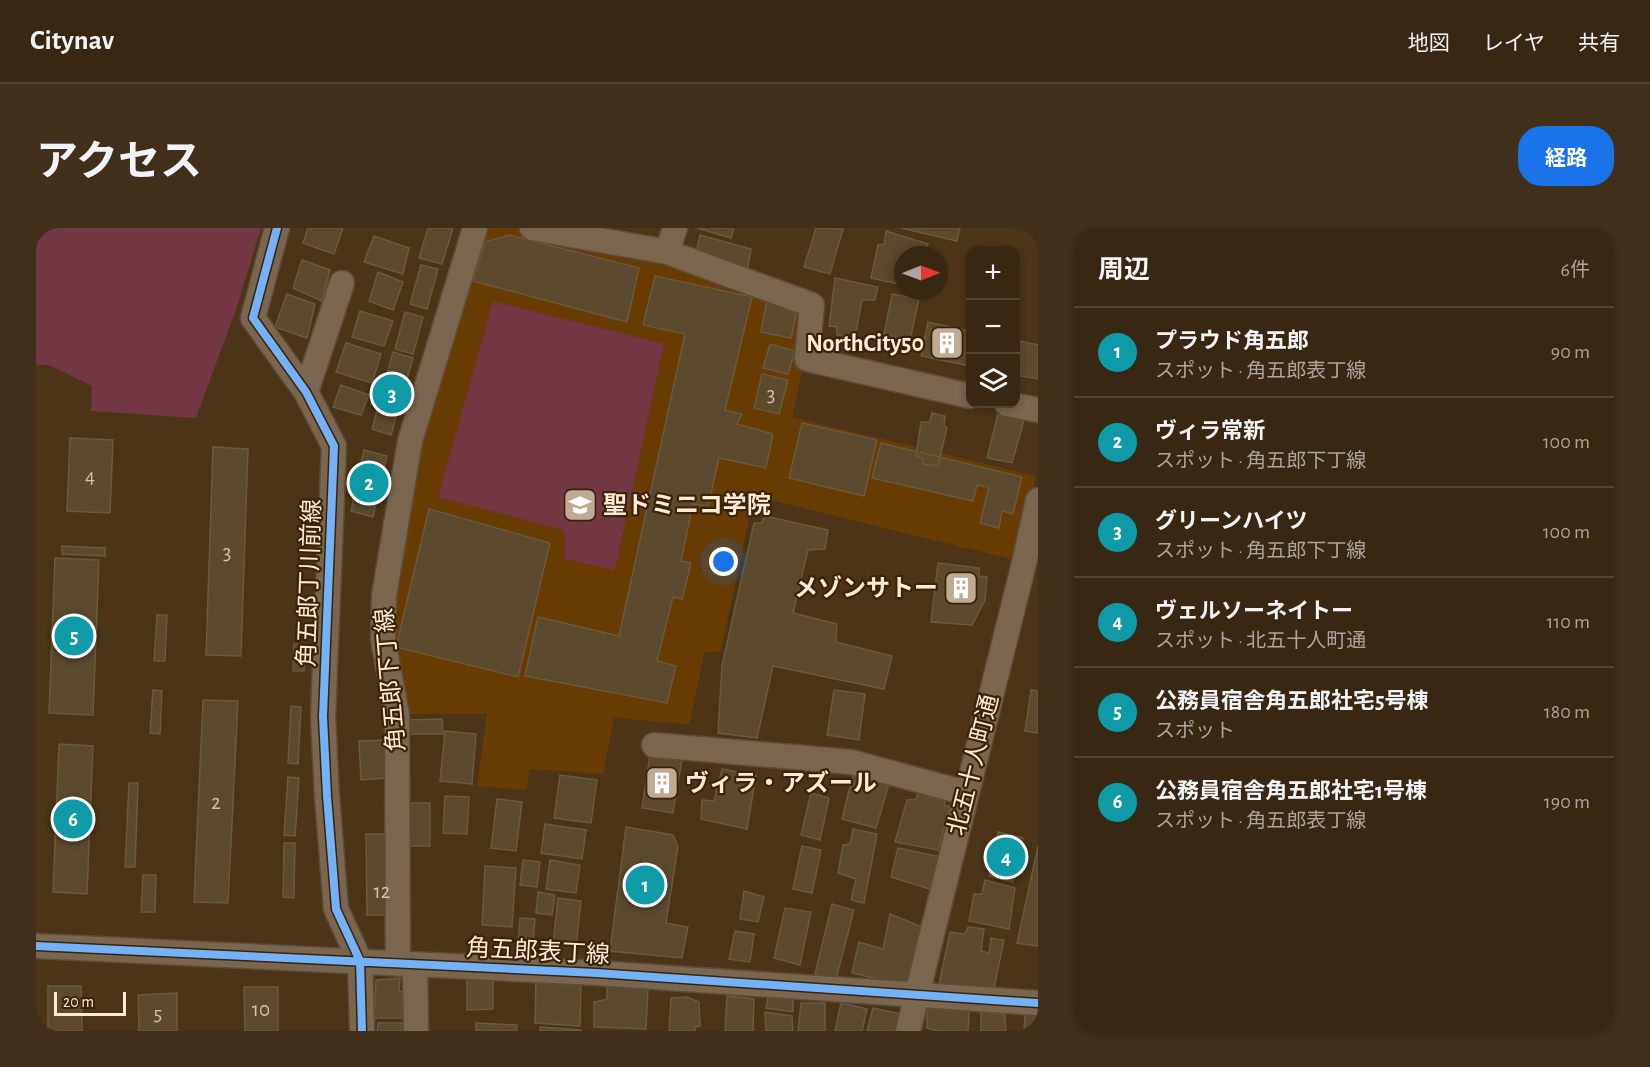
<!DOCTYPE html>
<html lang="ja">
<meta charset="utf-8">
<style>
body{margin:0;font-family:"Alegreya Sans","Noto Sans JP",sans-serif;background:#3f2f1b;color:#f1f3f6}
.controls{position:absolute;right:18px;top:18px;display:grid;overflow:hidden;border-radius:12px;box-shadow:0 3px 9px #0003}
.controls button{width:54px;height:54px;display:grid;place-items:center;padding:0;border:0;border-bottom:2px solid #524432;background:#382712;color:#f1f3f6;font:30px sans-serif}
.compass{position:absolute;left:858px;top:18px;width:54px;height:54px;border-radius:50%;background:#382712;box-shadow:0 3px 9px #0003;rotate:89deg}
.scale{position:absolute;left:18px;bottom:15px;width:72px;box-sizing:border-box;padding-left:6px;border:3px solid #fde9d8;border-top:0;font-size:16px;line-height:21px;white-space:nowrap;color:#fde9d8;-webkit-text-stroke:4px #3b2309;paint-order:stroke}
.you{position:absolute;left:688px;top:334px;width:21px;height:21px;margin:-15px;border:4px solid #fff;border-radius:50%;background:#1a73e8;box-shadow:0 0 0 9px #1a73e833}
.badge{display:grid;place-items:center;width:39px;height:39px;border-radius:50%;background:#1a73e8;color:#fff;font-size:20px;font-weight:700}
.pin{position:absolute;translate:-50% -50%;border:3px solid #fff;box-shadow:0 2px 6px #0006}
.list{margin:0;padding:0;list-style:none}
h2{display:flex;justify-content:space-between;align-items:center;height:78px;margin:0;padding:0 24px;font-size:26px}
h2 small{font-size:20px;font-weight:400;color:#aba59f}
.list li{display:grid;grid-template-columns:39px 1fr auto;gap:18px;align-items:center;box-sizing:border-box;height:90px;padding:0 24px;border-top:2px solid #524432}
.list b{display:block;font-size:22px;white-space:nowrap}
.list p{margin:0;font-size:20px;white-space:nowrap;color:#aba59f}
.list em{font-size:20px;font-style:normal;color:#aba59f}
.icon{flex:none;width:33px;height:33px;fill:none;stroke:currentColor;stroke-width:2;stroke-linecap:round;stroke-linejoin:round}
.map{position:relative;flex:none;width:1002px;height:803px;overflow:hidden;border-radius:24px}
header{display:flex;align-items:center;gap:36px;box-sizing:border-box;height:84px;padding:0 30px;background:#382712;border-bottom:2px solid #524432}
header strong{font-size:28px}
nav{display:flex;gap:33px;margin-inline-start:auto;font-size:21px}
.intro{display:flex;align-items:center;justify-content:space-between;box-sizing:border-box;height:144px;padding:0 36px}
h1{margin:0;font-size:42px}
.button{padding:15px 27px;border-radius:24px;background:#1a73e8;color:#fff;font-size:21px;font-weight:700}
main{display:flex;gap:36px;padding:0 36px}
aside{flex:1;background:#382712;border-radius:24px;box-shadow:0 3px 9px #0003}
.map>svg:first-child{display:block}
.built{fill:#683c03}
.green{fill:#743744}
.building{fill:#5c4a2f;stroke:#6b5a3e;stroke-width:1.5}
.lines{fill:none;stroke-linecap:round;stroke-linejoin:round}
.minor-casing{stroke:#5c4c39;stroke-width:27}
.minor{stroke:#7a654f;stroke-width:24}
.cycleway-casing{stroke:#3b2309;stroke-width:11}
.cycleway{stroke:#73b2f8;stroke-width:8}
.labels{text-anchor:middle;stroke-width:4.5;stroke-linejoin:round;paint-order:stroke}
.number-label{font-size:21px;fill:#d5c1ae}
.poi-label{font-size:24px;font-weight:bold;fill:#fde9d8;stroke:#3b2309;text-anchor:end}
.street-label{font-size:24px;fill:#fde9d8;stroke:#3b2309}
</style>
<header>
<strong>Citynav</strong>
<nav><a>地図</a><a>レイヤ</a><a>共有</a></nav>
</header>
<div class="intro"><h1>アクセス</h1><a class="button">経路</a></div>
<main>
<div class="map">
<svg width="1002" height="803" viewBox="0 0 1002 803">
<rect width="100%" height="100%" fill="#4b3418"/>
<path class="built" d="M439,0H487L607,25L770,78L771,122L756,189L1000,248L979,332L734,272L715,282L685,423L669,424L653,496L578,490L567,546L493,541L491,562L441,558L451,486H361L348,368Z"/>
<path class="green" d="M0,0H225L202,76L160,190L55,183L56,158L13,137H0Z
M457,73L628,116L579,342L529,331L528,302L402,269Z"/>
<path class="building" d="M272,0H307L298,26L267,15Z
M392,0H417L406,36L383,30Z
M661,0H698L695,10Z
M780,0L807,1L794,46L768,39Z
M865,0H924L921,13Z
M850,3L892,16L889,27H867V57L835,50L842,17L848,16Z
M473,7L603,40L591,94L437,53L449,14Z
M664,7L715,21L711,44L659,29Z
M338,8L373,20L367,46L328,34Z
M266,32L294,42L286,73L257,60Z
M385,37L402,41L391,81L374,76Z
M342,44L367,54L357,82L333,73Z
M619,48L716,69L689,182L706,186L701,196L737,206L730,240L683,230L672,278L657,276L645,333L655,335L646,371L637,369L621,433L640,438L631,475L489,448L502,389L583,408L649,106L607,97Z
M799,50L842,59L839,72H826L819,109L801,107V99L793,98Z
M251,66L279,76L271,110L239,99Z
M732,66L763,72L755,110L725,104Z
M856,66L883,71L874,112L848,107Z
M324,83L357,93L348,118L316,109Z
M369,84L387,89L377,126L359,121Z
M892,94L934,103V138L885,128Z
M980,112L1002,117V151L980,147Z
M310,115L345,126L336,155L300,144Z
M734,116L759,123L752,146L727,140Z
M357,124L377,130L355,207L336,201Z
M726,146L752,152L743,186L718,180Z
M305,157L333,167L325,187L297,179Z
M896,185L909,188L908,197L911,200L902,238L887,236V231L880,228L885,194H894Z
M962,186L988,192L976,235L951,230Z
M766,195L841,212L828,268L753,250Z
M34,210L77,212L74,285L31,283Z
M845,215L986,249L977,286L966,283L963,300L944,295L953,259L941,257L937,273L836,250Z
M177,219L212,221L205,428L170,427Z
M328,222L351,228L337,289L315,283Z
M393,281L514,315L482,449L360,419Z
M729,288L792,302L789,321L772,322L757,385L801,396L800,414L856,428L848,461L737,438L721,510L682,505L686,437L718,295H725Z
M26,318L69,320V328L26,326Z
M19,330L63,332L57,487L13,485Z
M902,335L943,340V348L951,349L949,372L936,397L895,394Z
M121,387H131L129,433H118Z
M258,416L269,417L268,443H257Z
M117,462L126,463L124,506L114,505Z
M798,462L829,466L823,512L791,507Z
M995,462L1002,463V505L989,503Z
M167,472L202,473L192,675L158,674Z
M255,478L265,479L262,536L252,535Z
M406,491L407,506H369L368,492Z
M409,503L440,506L436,556L404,553Z
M350,512L352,550L325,552L323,513Z
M23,516L57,518L51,666L17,664Z
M614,527L646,530L637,585L606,580Z
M686,541L720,547L711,601L665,591L666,572L678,573Z
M524,547L561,552L555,595L518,590Z
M817,547L853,556L840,600L806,591Z
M252,549L263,550L259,608L248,607Z
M93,555H102L99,639H89Z
M883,562L907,566L909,578H914L902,622L859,614L871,572L880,571Z
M775,565L793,570L784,612L765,607Z
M409,568L433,569L431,606L407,605Z
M461,571L486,574L480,623L455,620Z
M372,575H394V618H372Z
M509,596L550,602L546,631L505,625Z
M590,599L637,607L642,618L630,695L652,699L646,730L574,723Z
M817,601L841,606L828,675L815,672L820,651L802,645L807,617L814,616Z
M962,604L987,610L977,654L953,648Z
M330,606H358L359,687H331Z
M248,615H259L258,670L247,669Z
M766,618L785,622L776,665L757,661Z
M1002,618V718L981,715Z
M862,620L906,629L897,662L855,649Z
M487,632L504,634L501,659L484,657Z
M514,632L544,637L540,665L510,661Z
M449,638L480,640L476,699L446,697Z
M107,647H120L119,684H105Z
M949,652L979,660L973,701L933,693L938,666H946Z
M708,663L728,669L722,694L704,691Z
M502,664L519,667L516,687L500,685Z
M522,670L545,673L540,718L517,715Z
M796,676L818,682L800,751L779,746Z
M749,680L775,684L764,737L738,730Z
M854,686L886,699L872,758L816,745L823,714L847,721Z
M484,690L499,691L497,715L482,713Z
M932,699L948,701L945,723L953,725L955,710L968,712L957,765L902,761L914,704L929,706Z
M699,703L718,706L714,734L693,731Z
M364,750L363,763L373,764L374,790H338L340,752Z
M431,751L457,752V781L431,782Z
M500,752H545L544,798L499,795Z
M12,758H45L46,803H12Z
M571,758L612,760L610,801L558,799V774L571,771Z
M208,759H242V803H209Z
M141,765V803H103L102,767Z
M691,768L718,771L717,803H689Z
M732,768L757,770V784L730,780Z
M651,769L663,774L664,798L659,799V803H633L635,770Z
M765,775H789V803H762Z
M805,775L831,781L826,803H799Z
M837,780L865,786L862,803H831Z
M891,780L933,783L932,803H902L891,800Z
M729,784L756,788L757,803H730Z
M945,784L969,786L970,803H945Z
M989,786L1002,787V803H988Z
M342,795H370V803H341Z
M440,795L481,797V803H440Z
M504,799L545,802V803H504Z"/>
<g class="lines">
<defs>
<path id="minor" d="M241,0L217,90L270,164L298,218L287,489L291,568L300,681L324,733L326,803
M496,0L631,24L776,77L771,131L934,168
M631,24L639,0
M270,164L306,55
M971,176L1002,182
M618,517L815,534L930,565
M0,718L560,745L1002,775
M362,736L361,486L347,412L348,368L374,213L439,0
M379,737L380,803
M872,803L988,335L1002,272"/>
</defs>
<use href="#minor" class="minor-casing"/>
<use href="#minor" class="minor"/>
<defs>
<path id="cycleway" d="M241,0L217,90L270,164L298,218L287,489L291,568L300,681L324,733L326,803
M0,718L560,745L1002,775"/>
</defs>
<use href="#cycleway" class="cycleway-casing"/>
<use href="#cycleway" class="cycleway"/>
</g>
<defs>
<symbol id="building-square" viewBox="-11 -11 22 22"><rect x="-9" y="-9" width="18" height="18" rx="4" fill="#bfaa95" stroke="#3b2309"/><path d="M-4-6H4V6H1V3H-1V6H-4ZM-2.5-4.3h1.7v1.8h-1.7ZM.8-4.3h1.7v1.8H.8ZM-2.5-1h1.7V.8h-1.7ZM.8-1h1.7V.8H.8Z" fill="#fff"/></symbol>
<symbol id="school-square" viewBox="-11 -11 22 22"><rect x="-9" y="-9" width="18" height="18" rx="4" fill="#bfaa95" stroke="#3b2309"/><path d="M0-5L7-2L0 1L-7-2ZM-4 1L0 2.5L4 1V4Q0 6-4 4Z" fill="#fff"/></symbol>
</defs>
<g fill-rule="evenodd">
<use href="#building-square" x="892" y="96" width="38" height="38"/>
<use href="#school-square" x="525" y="258" width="38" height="38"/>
<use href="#building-square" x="906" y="341" width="38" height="38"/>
<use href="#building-square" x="607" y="536" width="38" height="38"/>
</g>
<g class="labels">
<g class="number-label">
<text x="735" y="173">3</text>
<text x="54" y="255">4</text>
<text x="191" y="331">3</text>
<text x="180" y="581">2</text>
<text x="346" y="670">12</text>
<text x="225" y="788">10</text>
<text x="122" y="792">5</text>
</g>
<g class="poi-label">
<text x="888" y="123">NorthCity50</text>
<text x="567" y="285" text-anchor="start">聖ドミニコ学院</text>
<text x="902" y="368">メゾンサトー</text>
<text x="649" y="563" text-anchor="start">ヴィラ・アズール</text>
</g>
<g class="street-label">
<text transform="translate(273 355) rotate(-88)" y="8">角五郎丁川前線</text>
<text transform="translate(354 452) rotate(-95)" y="8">角五郎下丁線</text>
<text transform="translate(937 537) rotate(-76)" y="8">北五十人町通</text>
<text transform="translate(502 723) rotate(3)" y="8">角五郎表丁線</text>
</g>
</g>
</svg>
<div class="controls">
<button>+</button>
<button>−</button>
<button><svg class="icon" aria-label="layers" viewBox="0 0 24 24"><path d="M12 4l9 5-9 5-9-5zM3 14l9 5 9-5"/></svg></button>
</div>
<svg class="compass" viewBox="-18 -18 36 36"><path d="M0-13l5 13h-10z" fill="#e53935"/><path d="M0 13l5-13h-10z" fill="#aba59f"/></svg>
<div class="scale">20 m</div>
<div class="you"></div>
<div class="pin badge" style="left:609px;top:657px;background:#0f9aa8">1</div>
<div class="pin badge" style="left:333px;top:255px;background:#0f9aa8">2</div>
<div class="pin badge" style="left:356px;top:166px;background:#0f9aa8">3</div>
<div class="pin badge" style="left:970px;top:629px;background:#0f9aa8">4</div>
<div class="pin badge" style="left:38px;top:408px;background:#0f9aa8">5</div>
<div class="pin badge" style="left:37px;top:591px;background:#0f9aa8">6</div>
</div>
<aside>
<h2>周辺<small>6件</small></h2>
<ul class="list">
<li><span class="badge" style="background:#0f9aa8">1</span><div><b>プラウド角五郎</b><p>スポット · 角五郎表丁線</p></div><em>90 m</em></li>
<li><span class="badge" style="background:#0f9aa8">2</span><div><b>ヴィラ常新</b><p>スポット · 角五郎下丁線</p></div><em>100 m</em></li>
<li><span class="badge" style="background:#0f9aa8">3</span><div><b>グリーンハイツ</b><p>スポット · 角五郎下丁線</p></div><em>100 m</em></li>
<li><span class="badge" style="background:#0f9aa8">4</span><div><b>ヴェルソーネイトー</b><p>スポット · 北五十人町通</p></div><em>110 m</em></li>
<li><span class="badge" style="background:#0f9aa8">5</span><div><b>公務員宿舎角五郎社宅5号棟</b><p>スポット</p></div><em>180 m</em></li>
<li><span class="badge" style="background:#0f9aa8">6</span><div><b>公務員宿舎角五郎社宅1号棟</b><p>スポット · 角五郎表丁線</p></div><em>190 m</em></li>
</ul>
</aside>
</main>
